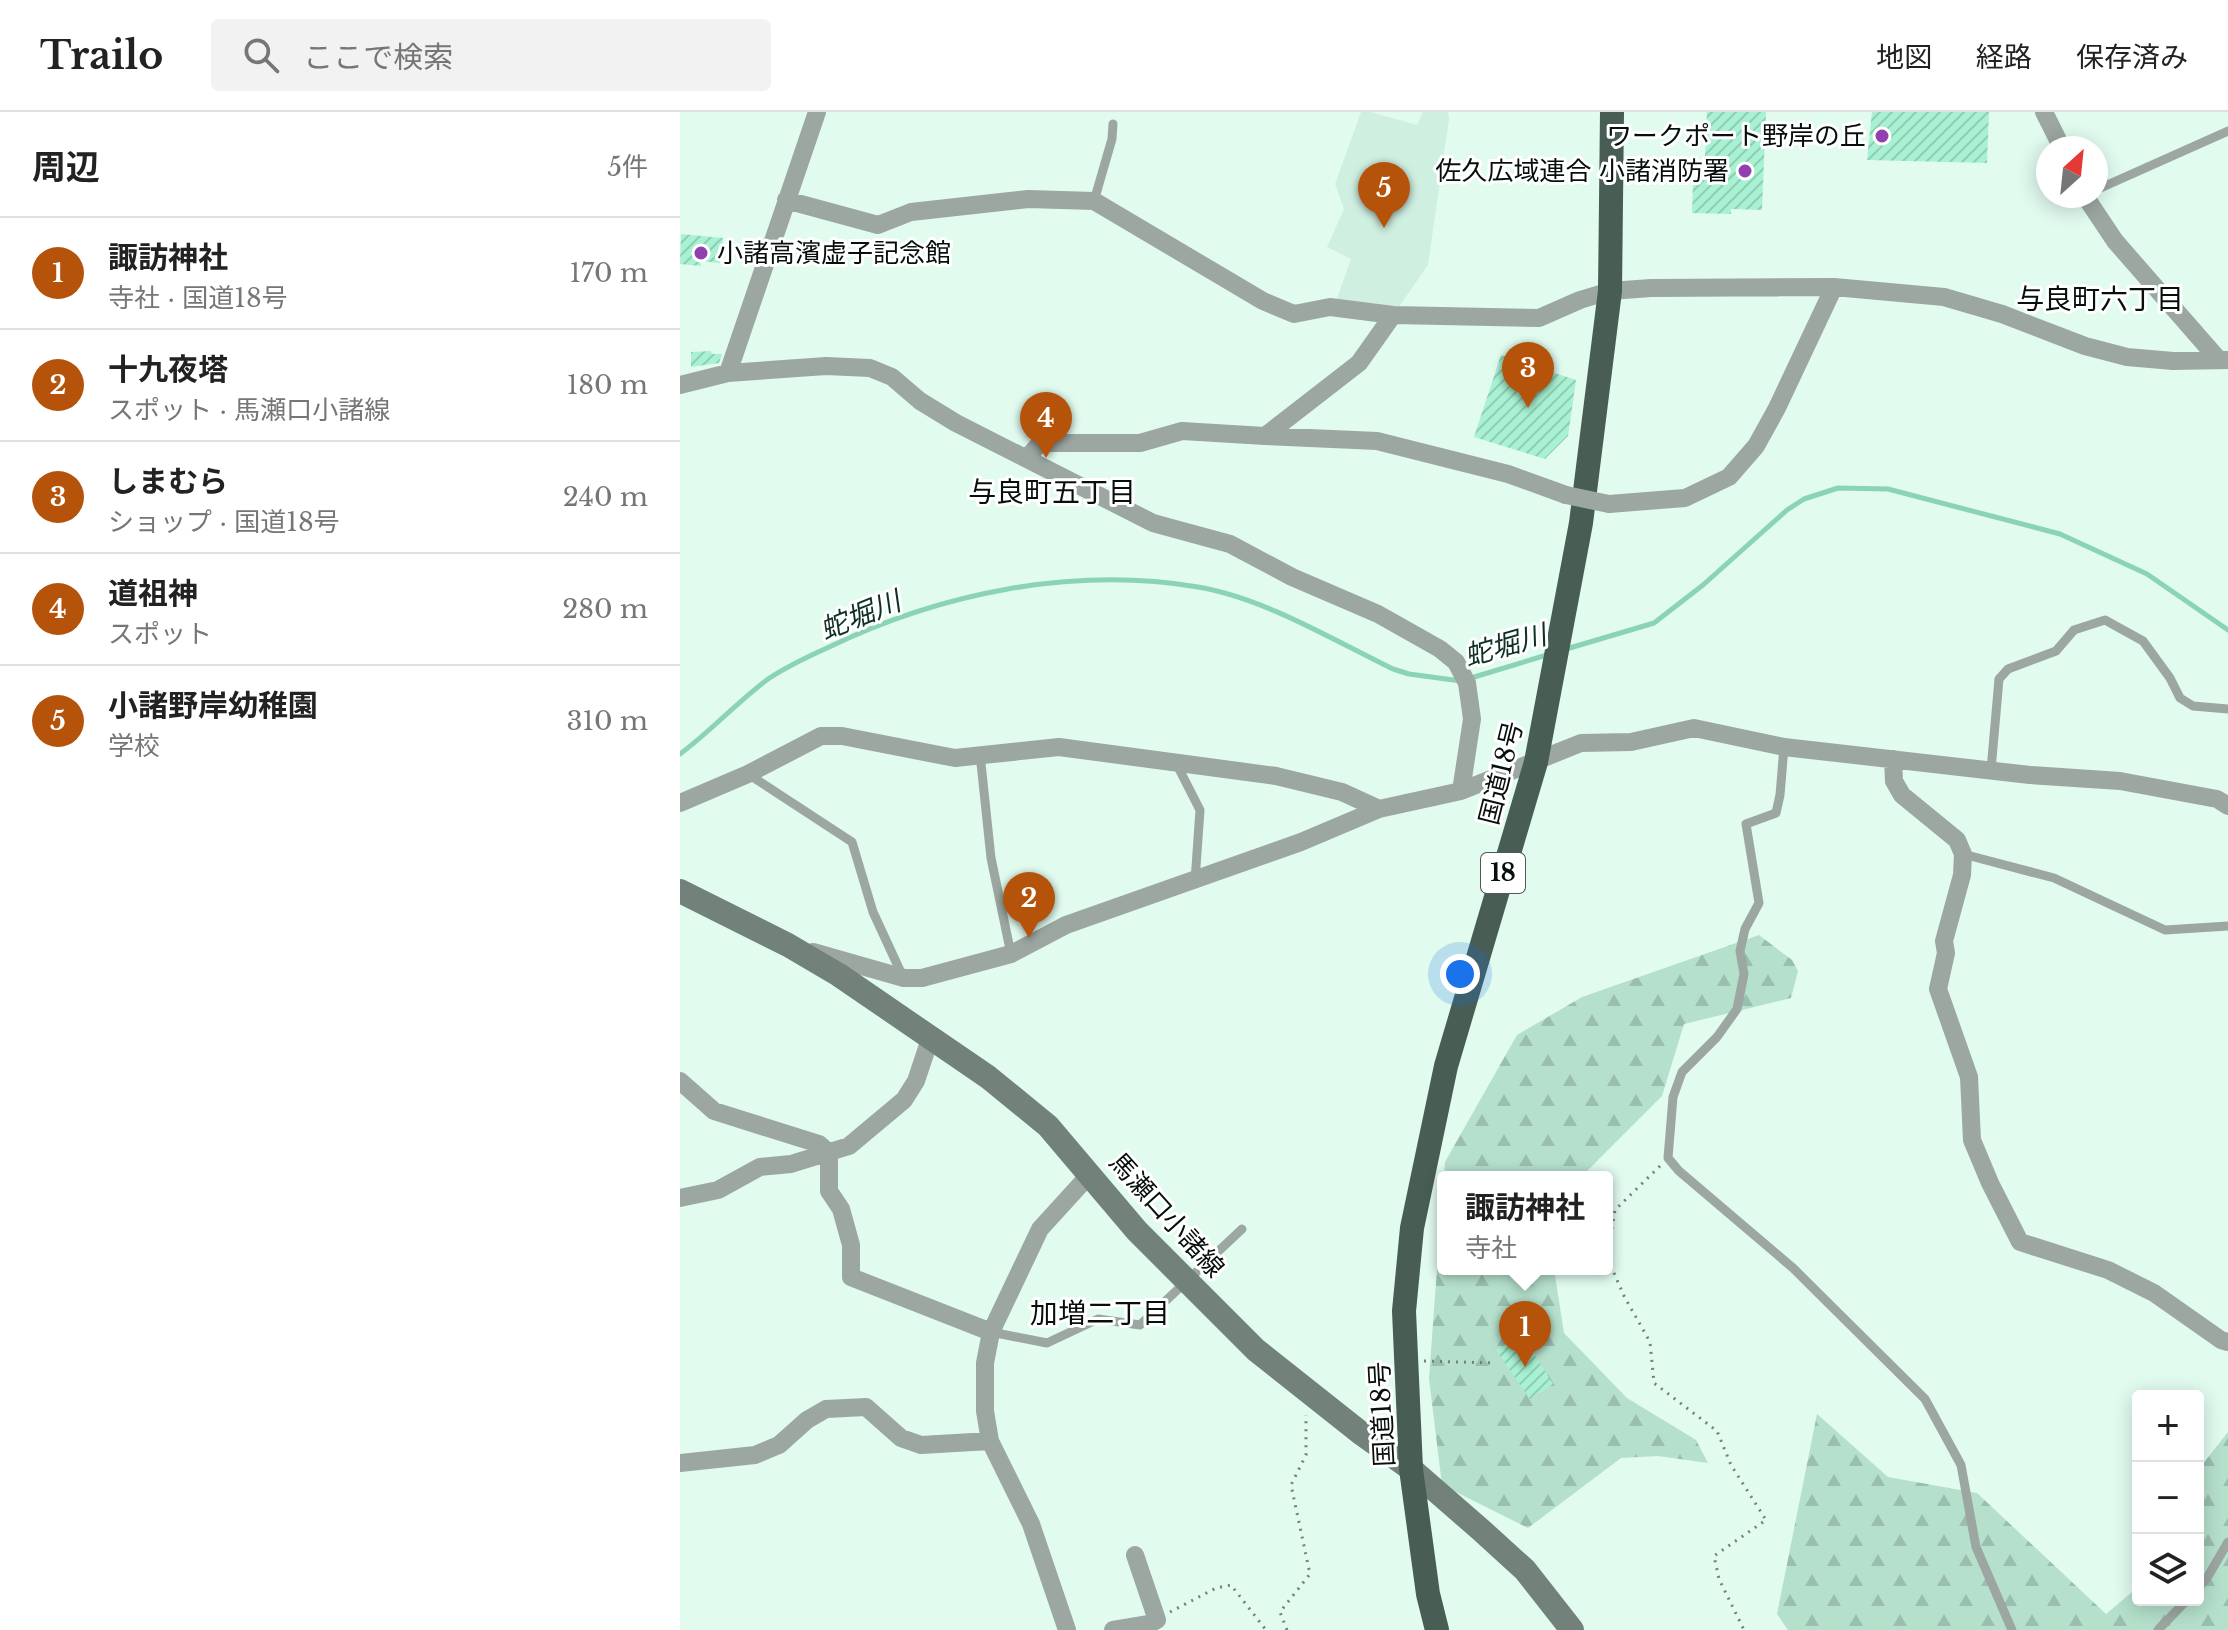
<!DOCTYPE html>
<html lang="ja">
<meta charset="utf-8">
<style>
body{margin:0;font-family:"Libre Baskerville","Noto Sans JP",serif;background:#f2f2f2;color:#222}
.controls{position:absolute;right:24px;bottom:24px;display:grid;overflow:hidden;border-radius:8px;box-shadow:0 4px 20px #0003}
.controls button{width:72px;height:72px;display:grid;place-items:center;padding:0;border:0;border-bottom:2px solid #e0e0e0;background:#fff;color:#222;font:40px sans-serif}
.compass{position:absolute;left:1356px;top:24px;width:72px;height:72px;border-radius:50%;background:#fff;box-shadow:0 4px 20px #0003;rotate:27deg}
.you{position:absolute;left:780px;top:862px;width:28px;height:28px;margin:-20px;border:6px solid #fff;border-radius:50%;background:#1a73e8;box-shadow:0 0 0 12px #1a73e833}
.badge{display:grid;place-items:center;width:52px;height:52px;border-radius:50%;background:#b45309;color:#fff;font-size:26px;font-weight:700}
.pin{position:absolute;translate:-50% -66px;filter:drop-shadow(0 2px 4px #0008)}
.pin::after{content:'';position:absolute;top:42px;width:28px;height:24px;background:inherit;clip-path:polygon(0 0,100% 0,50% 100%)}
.popup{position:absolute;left:757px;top:1059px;width:176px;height:104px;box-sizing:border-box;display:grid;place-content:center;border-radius:8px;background:#fff;filter:drop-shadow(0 2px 6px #0005);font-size:26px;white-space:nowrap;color:#767676}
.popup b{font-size:30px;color:#222}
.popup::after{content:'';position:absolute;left:50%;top:100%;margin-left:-16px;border:16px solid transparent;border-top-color:#fff}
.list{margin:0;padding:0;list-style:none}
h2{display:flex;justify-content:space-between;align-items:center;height:104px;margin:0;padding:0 32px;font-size:34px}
h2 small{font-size:26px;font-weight:400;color:#767676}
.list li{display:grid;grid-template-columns:52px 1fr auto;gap:24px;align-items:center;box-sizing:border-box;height:112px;padding:0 32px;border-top:2px solid #e0e0e0}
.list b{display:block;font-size:30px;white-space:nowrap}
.list p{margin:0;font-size:26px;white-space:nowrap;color:#767676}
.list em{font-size:26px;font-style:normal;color:#767676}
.icon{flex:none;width:44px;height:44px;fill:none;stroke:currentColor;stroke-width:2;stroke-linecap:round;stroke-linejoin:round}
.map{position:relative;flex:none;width:1548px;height:1518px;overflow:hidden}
header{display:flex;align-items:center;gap:48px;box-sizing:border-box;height:112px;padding:0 40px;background:#fff;border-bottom:2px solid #e0e0e0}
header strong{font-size:38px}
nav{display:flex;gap:44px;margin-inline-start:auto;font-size:28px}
.search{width:560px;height:72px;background:#f2f2f2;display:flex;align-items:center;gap:20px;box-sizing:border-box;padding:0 28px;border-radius:8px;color:#767676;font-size:30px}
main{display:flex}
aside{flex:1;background:#fff}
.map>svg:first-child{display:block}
.built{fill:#cff0e1}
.forest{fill:url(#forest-firs)}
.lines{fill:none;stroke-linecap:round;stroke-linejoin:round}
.stream{stroke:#8ad4b5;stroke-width:5}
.building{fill:url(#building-hatch)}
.path{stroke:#72837b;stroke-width:3;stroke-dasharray:2 6;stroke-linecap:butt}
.service{stroke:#9ca7a2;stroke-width:9}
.minor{stroke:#9ca7a2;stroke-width:18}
.secondary{stroke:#72827b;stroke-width:24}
.trunk{stroke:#485d54;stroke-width:24}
.minor-bridge{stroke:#9ca7a2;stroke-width:18}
.poi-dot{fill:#9240af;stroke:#fff;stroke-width:3}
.labels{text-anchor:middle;stroke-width:6;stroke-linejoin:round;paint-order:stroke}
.shield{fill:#fff;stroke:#515754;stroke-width:2}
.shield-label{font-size:24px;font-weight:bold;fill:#060f0b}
.poi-label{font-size:26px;fill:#060f0b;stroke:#fff;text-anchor:end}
.street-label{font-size:26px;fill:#060f0b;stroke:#fff}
.neighbourhood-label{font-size:28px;fill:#060f0b;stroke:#fff}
.water-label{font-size:28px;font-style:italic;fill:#0f3125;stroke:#fff}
</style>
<header>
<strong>Trailo</strong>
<div class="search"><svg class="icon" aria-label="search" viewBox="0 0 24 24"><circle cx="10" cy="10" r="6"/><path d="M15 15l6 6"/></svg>ここで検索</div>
<nav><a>地図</a><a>経路</a><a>保存済み</a></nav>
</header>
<main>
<aside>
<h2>周辺<small>5件</small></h2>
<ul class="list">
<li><span class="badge">1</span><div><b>諏訪神社</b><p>寺社 · 国道18号</p></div><em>170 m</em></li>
<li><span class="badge">2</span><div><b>十九夜塔</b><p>スポット · 馬瀬口小諸線</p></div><em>180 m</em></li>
<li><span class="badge">3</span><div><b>しまむら</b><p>ショップ · 国道18号</p></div><em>240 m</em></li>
<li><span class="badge">4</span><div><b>道祖神</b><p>スポット</p></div><em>280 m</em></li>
<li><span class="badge">5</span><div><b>小諸野岸幼稚園</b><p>学校</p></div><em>310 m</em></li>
</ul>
</aside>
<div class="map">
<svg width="1548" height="1518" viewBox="0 0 1548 1518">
<defs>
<pattern id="forest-firs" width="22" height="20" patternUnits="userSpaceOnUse" patternTransform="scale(2)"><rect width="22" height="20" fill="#b5e0cc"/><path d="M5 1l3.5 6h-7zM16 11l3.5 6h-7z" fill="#9abfae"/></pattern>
<pattern id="building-hatch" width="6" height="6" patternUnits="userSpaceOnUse" patternTransform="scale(2)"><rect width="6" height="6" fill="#a8f2d3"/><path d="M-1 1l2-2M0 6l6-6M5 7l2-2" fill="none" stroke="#8fceb4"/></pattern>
</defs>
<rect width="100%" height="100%" fill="#e1fbef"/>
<path class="built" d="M681,0H691L737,13L743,0H768L769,7L748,153L713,203L654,195L671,147L647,135L664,97L655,72Z"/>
<path class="forest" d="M1079,823L1112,848L1118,859L1111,886L1004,912L982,984L908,1058L904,1065H764L765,1050L837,923L902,885Z
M763,1073V1157H874L884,1221L947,1286L1016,1328L1028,1351L978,1344L941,1346L848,1416L762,1373L749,1267Z
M1137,1302L1208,1365L1297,1381L1426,1502L1458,1475V1488H1518V1423L1523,1418L1518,1399V1358L1548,1320V1518H1108L1097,1502Z"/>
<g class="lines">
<path class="stream" d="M883,538L974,511L1023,473L1107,398L1124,387L1158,376L1208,377L1380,422L1467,462L1548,518
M0,642C31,619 57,590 88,567C106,555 127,545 147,536C260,481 393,454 518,475C584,486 653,528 713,557L729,562L781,569L870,542"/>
</g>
<path class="building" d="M1027,0H1086L1082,98L1051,97V102L1012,101L1013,67L1024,68Z
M1192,0H1309L1307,51L1187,48Z
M1,122L43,126L40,151L20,149L21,154L0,152Z
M31,239L32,242H42L39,251L11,255V240Z
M821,243L896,268L888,324L865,347L794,325Z
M842,1223L873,1272L850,1287L816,1238Z"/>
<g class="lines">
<path class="path" d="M980,1054L935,1098L927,1145L944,1184L970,1230L974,1271L1037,1319L1051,1353L1086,1408L1034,1444L1039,1467L1064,1518
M744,1249L816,1251
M490,1500L536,1476L551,1473L586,1518
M607,1518L600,1500L630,1462L611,1373L626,1343V1303"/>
<path class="service" d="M1416,78L1548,19
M414,89L432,27L433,12
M1104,635L1100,683L1096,701L1066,712L1079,791L1065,817L1060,839L1064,862L1057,897L1037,925L1002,960L993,985L988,1046L999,1059L1113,1156L1245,1287L1281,1353L1296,1435L1332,1518
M300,642L311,746L331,842
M496,651L520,698L515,769
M1311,658L1319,567L1328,557L1376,539L1394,518L1425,508L1463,529L1490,566L1500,586L1513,594L1548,597
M68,662L172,730L193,800L223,865
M1283,742L1374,766L1485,818L1548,814
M311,1220L367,1231L418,1207L460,1213L562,1117
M1518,1476L1527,1466L1548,1430
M1478,1518L1507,1488"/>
<path class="minor" d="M1364,0L1382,36
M1405,84L1435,129L1538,247
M106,88L198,113L231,100L348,87L414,89L583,189L614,202L650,195L713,203L859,206L900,188L930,179L971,176L1154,175L1264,185L1322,202L1405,234L1447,245L1493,249L1548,248
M48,261L137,0
M0,273L48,261L146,254L190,256L212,265L240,289L276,311L473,411L550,432L612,465L698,502L760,537L776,550L787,571L792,607L781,679
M585,324L697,329L828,362L886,383
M348,345L360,331H460L502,319L585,324L679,251L713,203
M929,392L1005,386L1049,365L1076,334L1097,296L1154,175
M1213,647L1214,669L1222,683L1277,728L1283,742L1282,763L1264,829L1266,841L1258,877L1289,965L1292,1028L1310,1071L1340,1130L1428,1158L1474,1181L1541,1228L1548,1230
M0,691L68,662L141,624H162L275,646L379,635L596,664L662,680L699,697
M133,840L224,866H242L331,842L386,813L621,730L699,697L781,679L901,631L951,630L1014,616L1104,635L1350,663L1440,669L1537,687L1548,694
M0,969L34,999L139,1032L149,1041V1079L161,1097L171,1133V1165L311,1220
M0,1086L38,1078L80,1055L111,1052L169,1034L224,988L236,969L250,927
M0,1351L75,1343L99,1333L127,1308L146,1297L186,1295L221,1326L241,1333L310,1329
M387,1518L351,1412L310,1329L305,1299V1251L311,1220L360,1117L411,1061
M433,1518L469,1512L477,1508L455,1443"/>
<path class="secondary" d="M0,779L108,833L159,863L308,965L368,1014L457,1119L576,1238L682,1322L731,1357L801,1418L845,1458L892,1518"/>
<path class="trunk" d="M757,1518L748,1482L731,1357L724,1199L732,1116L766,954L856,650L901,411L930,179L932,0"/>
<path class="minor-bridge" d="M886,383L929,392"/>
</g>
<g class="poi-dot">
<circle cx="1202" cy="24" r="8"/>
<circle cx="1065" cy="59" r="8"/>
<circle cx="21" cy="141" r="8"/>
</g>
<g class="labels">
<rect class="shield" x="801" y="741" width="44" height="40" rx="6"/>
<g class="shield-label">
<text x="823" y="769">18</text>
</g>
<g class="poi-label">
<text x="1186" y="33">ワークポート野岸の丘</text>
<text x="1049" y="68">佐久広域連合 小諸消防署</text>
<text x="37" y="150" text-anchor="start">小諸高濱虚子記念館</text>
</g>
<g class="street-label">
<text transform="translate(821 661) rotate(-76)" y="9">国道18号</text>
<text transform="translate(487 1103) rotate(48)" y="9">馬瀬口小諸線</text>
<text transform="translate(702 1302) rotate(-93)" y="9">国道18号</text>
</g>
<g class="neighbourhood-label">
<text x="1420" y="197">与良町六丁目</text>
<text x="372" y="390">与良町五丁目</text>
<text x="420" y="1211">加増二丁目</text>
</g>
<g class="water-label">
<text transform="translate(180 503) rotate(-22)" y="10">蛇堀川</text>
<text transform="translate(825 533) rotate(-16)" y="10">蛇堀川</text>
</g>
</g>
</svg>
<div class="controls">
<button>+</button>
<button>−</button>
<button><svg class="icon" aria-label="layers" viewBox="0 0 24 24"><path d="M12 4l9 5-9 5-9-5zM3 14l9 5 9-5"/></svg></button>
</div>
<svg class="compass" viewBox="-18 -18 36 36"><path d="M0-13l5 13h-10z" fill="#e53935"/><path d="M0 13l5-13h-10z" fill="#767676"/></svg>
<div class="you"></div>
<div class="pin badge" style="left:845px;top:1255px">1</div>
<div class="popup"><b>諏訪神社</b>寺社</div>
<div class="pin badge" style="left:349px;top:826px">2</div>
<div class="pin badge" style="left:848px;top:296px">3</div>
<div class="pin badge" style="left:366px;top:346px">4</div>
<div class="pin badge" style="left:704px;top:116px">5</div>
</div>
</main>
